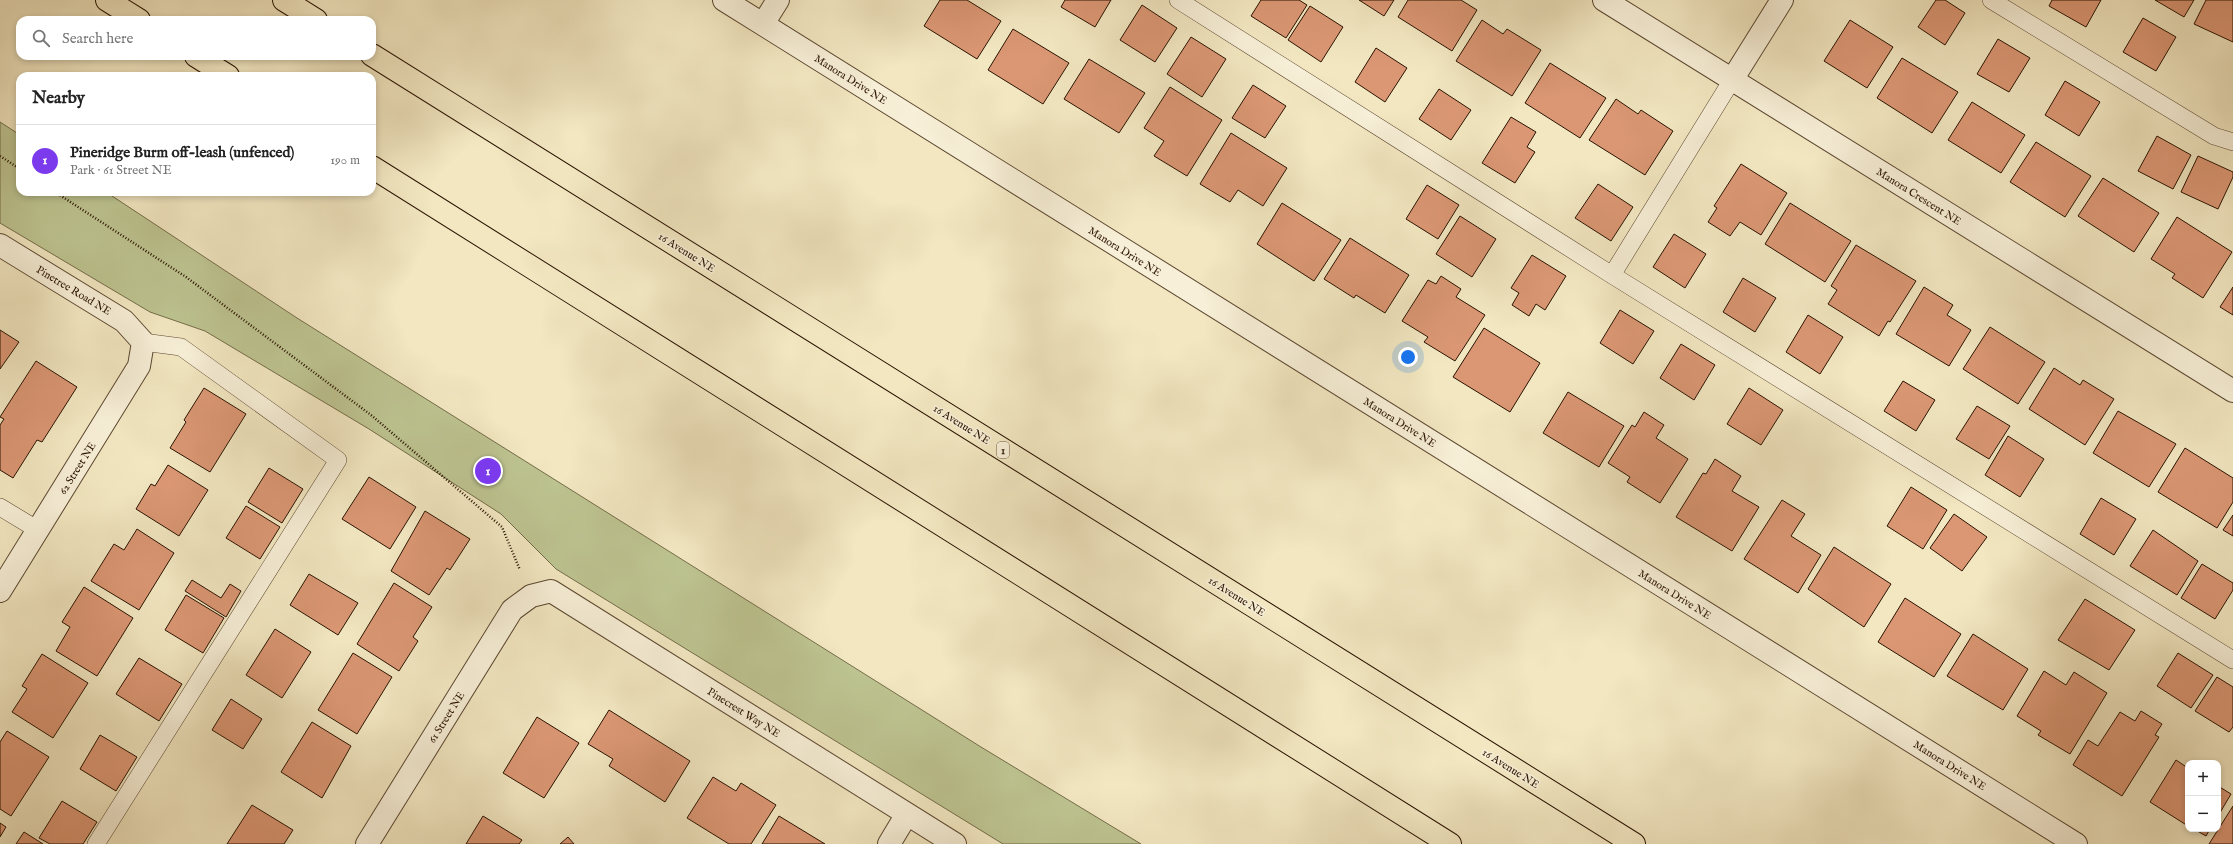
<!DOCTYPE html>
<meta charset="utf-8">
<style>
body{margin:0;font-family:"IM FELL English",serif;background:#f2f2f2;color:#222}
.controls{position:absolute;right:12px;bottom:12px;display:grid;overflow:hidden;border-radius:8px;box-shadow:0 2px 6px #0003}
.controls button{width:36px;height:36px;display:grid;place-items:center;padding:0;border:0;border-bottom:1px solid #e0e0e0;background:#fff;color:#222;font:20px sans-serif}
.you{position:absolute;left:1408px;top:357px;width:14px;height:14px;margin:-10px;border:3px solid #fff;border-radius:50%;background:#1a73e8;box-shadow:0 0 0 6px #1a73e833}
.badge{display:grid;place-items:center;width:26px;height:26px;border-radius:50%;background:#7c3aed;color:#fff;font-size:13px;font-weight:700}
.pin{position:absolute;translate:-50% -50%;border:2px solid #fff;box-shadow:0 1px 4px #0006}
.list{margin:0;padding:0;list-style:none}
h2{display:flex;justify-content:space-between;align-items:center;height:52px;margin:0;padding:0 16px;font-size:17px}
h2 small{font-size:13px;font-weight:400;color:#767676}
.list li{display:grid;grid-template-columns:26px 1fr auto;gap:12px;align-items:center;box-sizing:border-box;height:72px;padding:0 16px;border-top:1px solid #e0e0e0}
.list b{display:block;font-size:15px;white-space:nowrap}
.list p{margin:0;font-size:13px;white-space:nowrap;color:#767676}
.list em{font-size:13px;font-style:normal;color:#767676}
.icon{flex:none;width:22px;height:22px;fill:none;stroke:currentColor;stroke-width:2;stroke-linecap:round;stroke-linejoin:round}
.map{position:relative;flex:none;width:2233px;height:844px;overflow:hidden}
.search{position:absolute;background:#fff;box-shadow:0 2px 6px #0003;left:16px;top:16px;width:360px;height:44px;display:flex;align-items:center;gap:10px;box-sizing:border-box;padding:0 14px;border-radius:12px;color:#767676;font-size:15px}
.panel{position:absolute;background:#fff;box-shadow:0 2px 6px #0003;left:16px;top:72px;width:360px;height:124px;border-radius:12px}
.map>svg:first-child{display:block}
.green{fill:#bdc491;stroke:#746c49}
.building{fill:#db9774;stroke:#2a1301}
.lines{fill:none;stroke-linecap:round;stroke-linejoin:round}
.service-casing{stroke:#5c4831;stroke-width:18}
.minor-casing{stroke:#5c4831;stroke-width:24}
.motorway-casing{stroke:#2a1301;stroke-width:24}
.path{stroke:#2a1301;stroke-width:2.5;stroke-dasharray:1 2;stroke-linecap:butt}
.service{stroke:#f7efd7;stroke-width:17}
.minor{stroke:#f7efd7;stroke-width:22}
.motorway{stroke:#f2e7c1;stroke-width:22}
.labels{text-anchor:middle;stroke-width:3;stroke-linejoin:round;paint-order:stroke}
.shield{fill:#f7efd7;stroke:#685541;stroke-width:1}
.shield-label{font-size:10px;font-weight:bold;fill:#2a1301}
.street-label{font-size:11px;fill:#2a1301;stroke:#f7efd7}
</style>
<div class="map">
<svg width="2233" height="844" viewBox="0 0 2233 844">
<rect width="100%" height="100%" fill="#f2e7c1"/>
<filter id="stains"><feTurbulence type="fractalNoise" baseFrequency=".005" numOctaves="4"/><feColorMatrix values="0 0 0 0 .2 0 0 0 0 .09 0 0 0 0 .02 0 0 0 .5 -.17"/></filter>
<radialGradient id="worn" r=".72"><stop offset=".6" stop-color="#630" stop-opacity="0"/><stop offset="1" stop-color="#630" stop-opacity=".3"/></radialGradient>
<path class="green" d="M0,122L20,135V192H106L297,318L981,747L1141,844H1003L556,569L501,514L369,429L205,331L150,312L0,223Z"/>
<path class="building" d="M940,0H967L1001,21L977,59L924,26Z
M1065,0H1111L1095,27L1061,7Z
M1261,0H1299L1307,5L1286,38L1251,16Z
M1359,0H1394L1384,16Z
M1408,0H1461L1477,10L1452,51L1398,17Z
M1936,0H1945L1965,13L1945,45L1918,27Z
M2052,0H2101L2086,27L2049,6Z
M2155,0H2194L2184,17Z
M2206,0H2233V42L2194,24Z
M1142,5L1177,28L1155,62L1120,40Z
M1310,6L1343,27L1321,62L1288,40Z
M2143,18L2176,37L2156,71L2123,52Z
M1482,20L1503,34L1507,29L1541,50L1512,96L1456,61Z
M1850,20L1893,47L1867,88L1824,61Z
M1013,29L1069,63L1043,104L988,70Z
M1191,37L1226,59L1202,97L1167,74Z
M1998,39L2030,58L2009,92L1977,74Z
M1376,48L1407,68L1385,102L1355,82Z
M1902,58L1958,92L1932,133L1877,98Z
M1089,59L1145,93L1119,133L1064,99Z
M1550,63L1606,98L1580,138L1525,103Z
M2065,81L2100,102L2079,136L2045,115Z
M1253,85L1286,106L1265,138L1232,118Z
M1170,87L1222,120L1187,176L1154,156L1164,141L1144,128Z
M1439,89L1471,110L1451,140L1419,119Z
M1616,99L1638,114L1641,110L1673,131L1645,175L1589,140Z
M1972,102L2025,135L2001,173L1948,140Z
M1511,117L1536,132L1527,147L1535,152L1515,183L1482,163Z
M1231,133L1287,168L1263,206L1238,190L1230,202L1200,184Z
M2157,136L2191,155L2173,189L2138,171Z
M2036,142L2091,176L2065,217L2010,182Z
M2198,156L2233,172V177L2218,209L2181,192Z
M1741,164L1787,193L1761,235L1740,222L1730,236L1708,222L1717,208L1714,206Z
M2103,178L2159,213L2134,252L2078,216Z
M1598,184L1633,207L1611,241L1575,218Z
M1427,185L1459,205L1438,239L1406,219Z
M1282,203L1341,240L1314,281L1257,244Z
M1790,203L1851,241L1825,282L1765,244Z
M1460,216L1496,239L1472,277L1436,254Z
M2177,217L2232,252L2203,298L2172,278L2175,274L2151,259Z
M1674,234L1706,254L1685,288L1653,267Z
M1350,238L1409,275L1385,313L1356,295L1354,298L1324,279Z
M1856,245L1916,281L1890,322L1888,321L1879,336L1828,304L1837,290L1831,286Z
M1532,255L1566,276L1545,310L1536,304L1529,316L1512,305L1519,293L1511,288Z
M1441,276L1461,289L1456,297L1485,315L1455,361L1424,342L1428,337L1402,321L1428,280L1436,284Z
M1743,278L1776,298L1755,332L1723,312Z
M1924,287L1953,305L1947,315L1971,330L1949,366L1896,334Z
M2233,287V315L2220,307Z
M1620,310L1654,331L1633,364L1600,343Z
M1808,315L1843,337L1820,374L1786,352Z
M1990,327L2045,362L2018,404L1963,369Z
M1484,328L1540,363L1510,412L1453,377Z
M0,330L19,342L0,369Z
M1681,344L1715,365L1694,400L1660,378Z
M36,361L77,387L42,442L37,440L13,478L0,470V425L4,419L0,417Z
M2054,368L2080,385L2083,380L2114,399L2085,445L2029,409Z
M1903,381L1935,400L1916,431L1884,411Z
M204,388L246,414L210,472L170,448L186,422L184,420Z
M1749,388L1783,410L1761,445L1727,424Z
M1568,392L1624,426L1599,467L1543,433Z
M1977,406L2010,426L1989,459L1956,439Z
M2118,411L2176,444L2149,487L2093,453Z
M1644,412L1664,425L1656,438L1688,459L1660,503L1627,482L1630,477L1608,463L1632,425L1635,427Z
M2008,436L2044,459L2020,497L1985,475Z
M2185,448L2233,478V502L2217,528L2158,492Z
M1715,459L1741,476L1732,491L1759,507L1732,551L1676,517L1703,473L1706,474Z
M168,465L208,490L179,536L136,509L151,484L155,486Z
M269,468L303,489L282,523L248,502Z
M369,477L416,507L390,549L342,519Z
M1911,487L1947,510L1923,549L1887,526Z
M2101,498L2136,519L2114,555L2080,534Z
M1782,500L1805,514L1791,536L1821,555L1798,593L1744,559Z
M246,506L280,527L260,559L226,538Z
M425,511L470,539L450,570L447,568L429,595L391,571Z
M1954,514L1987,537L1962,571L1930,548Z
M2233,515V536L2223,530Z
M137,529L174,553L139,610L91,581L114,544L124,550Z
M2153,530L2198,561L2177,595L2130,566Z
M1834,547L1891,584L1864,627L1808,589Z
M2202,564L2233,583V590L2215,619L2181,598Z
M309,574L358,603L338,635L290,605Z
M192,580L221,598L230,584L241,591L226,617L185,591Z
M394,583L432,607L413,637L418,641L399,671L357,644Z
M84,587L133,618L97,676L56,651L70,627L62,622Z
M186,595L224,618L203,653L165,630Z
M1905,598L1961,634L1934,677L1878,642Z
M2085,599L2135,630L2109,670L2058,640Z
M275,629L311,652L282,698L246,675Z
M1973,634L2028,669L2003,710L1947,676Z
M353,653L392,677L357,734L318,710Z
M2178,653L2213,675L2191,708L2157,686Z
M42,654L88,683L53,738L12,712L27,689L22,686Z
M139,658L182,684L159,721L116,694Z
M2044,671L2066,685L2074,672L2107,693L2070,754L2038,735L2041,731L2017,716Z
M2217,677L2233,687V727L2229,732L2195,711Z
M231,699L262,719L243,749L212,730Z
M609,710L690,761L665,802L609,766L613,759L588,744Z
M2141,711L2162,724L2155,735L2159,737L2122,796L2073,765L2088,740L2098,746L2120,712L2135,721Z
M537,717L579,743L544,798L503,773Z
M312,722L351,746L322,798L281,772Z
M7,731L49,757L11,816L0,809V742Z
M100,735L137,757L116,791L80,769Z
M2176,760L2188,768V826L2150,802Z
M713,777L736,791L741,783L776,805L751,844H729L687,818Z
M2218,786L2231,794L2218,816Z
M62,801L97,822L83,844H50L39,838Z
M252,805L293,830L284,844H227Z
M2233,806V844H2209Z
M483,816L522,840L519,844H466Z
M779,816L825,844H762Z
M0,823L6,827L0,837Z
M2194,829H2210L2206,836Z
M24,832L43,844H16Z
M568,837L574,844H560Z"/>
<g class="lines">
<defs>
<path id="service" d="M1178,0L1612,275L2233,660
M1991,0L2214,136L2233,142
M1612,275L1732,80
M0,507L38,530
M96,844L338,460L181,347L143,342"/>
<path id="minor" d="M724,0L2076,844
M1604,0L2233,391
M763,24L778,0
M1732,80L1782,0
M0,245L124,321L143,342L139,366L0,591
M367,844L512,610L531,596L551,591L955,844
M889,844L907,814"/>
<path id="motorway" d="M107,0L139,20
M284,0L316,20
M372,55L1634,844
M196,56L228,76
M372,167L1450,844"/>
</defs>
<use href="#service" class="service-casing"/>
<use href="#minor" class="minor-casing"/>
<use href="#motorway" class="motorway-casing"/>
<path class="path" d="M0,156L20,169
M55,192L186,277L371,415L502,527L520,570"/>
<use href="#service" class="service"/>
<use href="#minor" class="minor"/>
<use href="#motorway" class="motorway"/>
</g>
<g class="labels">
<rect class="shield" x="997" y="442" width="12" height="16" rx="3"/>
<g class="shield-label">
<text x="1003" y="454">1</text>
</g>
<g class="street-label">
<text transform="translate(851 79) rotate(32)" y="4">Manora Drive NE</text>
<text transform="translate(1919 196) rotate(32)" y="4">Manora Crescent NE</text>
<text transform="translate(1125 251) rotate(32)" y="4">Manora Drive NE</text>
<text transform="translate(687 252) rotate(32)" y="4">16 Avenue NE</text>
<text transform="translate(74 290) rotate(31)" y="4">Pinetree Road NE</text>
<text transform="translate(1400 422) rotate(32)" y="4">Manora Drive NE</text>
<text transform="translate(962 424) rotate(32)" y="4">16 Avenue NE</text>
<text transform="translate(77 468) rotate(-58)" y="4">62 Street NE</text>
<text transform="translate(1675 594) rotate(32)" y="4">Manora Drive NE</text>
<text transform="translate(1237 596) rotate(32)" y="4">16 Avenue NE</text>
<text transform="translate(744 712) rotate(32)" y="4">Pinecrest Way NE</text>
<text transform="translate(446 717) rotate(-58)" y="4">61 Street NE</text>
<text transform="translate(1950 765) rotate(32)" y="4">Manora Drive NE</text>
<text transform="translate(1511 768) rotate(32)" y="4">16 Avenue NE</text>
</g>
</g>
<rect width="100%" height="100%" filter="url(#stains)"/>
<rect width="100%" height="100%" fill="url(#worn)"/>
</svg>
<div class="controls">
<button>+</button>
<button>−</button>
</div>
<div class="you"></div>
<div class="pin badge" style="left:488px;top:471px">1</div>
<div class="search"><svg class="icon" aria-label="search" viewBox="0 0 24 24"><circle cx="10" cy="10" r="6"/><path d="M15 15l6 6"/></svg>Search here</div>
<section class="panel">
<h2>Nearby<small></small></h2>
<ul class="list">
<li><span class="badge">1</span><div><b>Pineridge Burm off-leash (unfenced)</b><p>Park · 61 Street NE</p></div><em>190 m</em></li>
</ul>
</section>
</div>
